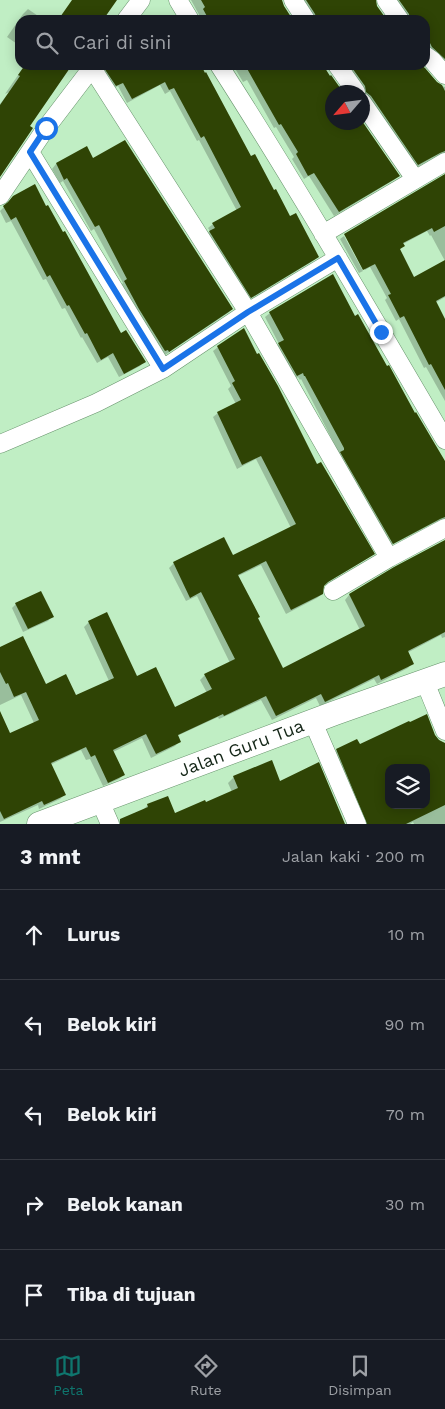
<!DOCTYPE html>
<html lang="id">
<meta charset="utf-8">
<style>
body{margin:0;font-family:"Work Sans",sans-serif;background:#20242c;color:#f1f3f6}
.controls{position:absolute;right:15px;bottom:15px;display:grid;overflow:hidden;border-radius:10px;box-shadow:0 2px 12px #0003}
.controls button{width:45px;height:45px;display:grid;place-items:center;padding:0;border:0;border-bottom:1px solid #363941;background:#171b24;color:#f1f3f6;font:25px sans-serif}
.compass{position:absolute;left:325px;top:85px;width:45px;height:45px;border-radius:50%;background:#171b24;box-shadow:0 2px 12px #0003;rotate:242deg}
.stop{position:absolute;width:15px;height:15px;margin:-11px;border:4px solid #1a73e8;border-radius:50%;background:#fff}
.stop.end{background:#1a73e8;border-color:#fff;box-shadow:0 1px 5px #0008}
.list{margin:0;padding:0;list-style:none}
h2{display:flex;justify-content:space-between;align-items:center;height:65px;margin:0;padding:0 20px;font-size:21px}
h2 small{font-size:16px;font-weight:400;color:#9ea1a6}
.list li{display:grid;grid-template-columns:32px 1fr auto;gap:15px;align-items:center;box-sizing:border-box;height:90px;padding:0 20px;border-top:1px solid #363941}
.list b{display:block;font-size:19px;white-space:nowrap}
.list em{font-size:16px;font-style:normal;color:#9ea1a6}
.icon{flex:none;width:28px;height:28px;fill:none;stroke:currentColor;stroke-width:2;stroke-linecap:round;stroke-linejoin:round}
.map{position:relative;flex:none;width:445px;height:824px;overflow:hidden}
.search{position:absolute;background:#171b24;box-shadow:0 2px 12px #0003;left:15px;right:15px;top:15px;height:55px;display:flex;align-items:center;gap:12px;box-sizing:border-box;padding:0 18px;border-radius:15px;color:#9ea1a6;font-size:19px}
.sheet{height:515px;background:#171b24}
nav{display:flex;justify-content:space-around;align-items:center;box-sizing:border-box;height:70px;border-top:1px solid #363941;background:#171b24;font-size:14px;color:#9ea1a6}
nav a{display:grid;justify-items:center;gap:2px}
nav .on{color:#0f766e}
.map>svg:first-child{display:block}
.shadow{fill:#0003;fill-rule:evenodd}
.building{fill:#2f4405;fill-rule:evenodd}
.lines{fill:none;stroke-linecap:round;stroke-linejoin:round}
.street-casing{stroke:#67936c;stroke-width:19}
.secondary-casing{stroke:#67936c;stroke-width:25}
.street{stroke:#fff;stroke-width:18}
.secondary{stroke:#fff;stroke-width:24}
.route{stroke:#1a73e8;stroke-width:6}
.labels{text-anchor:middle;stroke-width:5;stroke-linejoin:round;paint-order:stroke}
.street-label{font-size:18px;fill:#142617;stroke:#fff}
</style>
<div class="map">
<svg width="445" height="824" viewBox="0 0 445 824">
<rect width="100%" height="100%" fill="#c0eec4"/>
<path class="shadow" d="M191,0H281L283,6L292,20H202Z
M298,0H374L376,7L386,20H311Z
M391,0H437L445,14V68L425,50V20H405Z
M28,9L44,20H20V46L7,37L23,14Z
M172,15L175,20H163Z
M25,65H71L29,126L0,175V104L9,92L5,94Z
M114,65H200L250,157L289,218L318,257L313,261L247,301L205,236L210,231L208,228L213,224L237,211L199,140L197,141L170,91L165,94L160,85L127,103L118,86L112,90L101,74L106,69Z
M233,65H325L327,72L342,92H332V122L399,176L394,180L334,216L309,176L304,179L292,159L294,157L276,127L274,128L247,80L243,82Z
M342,65H419L441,86L445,87V157L439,155L434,157L414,169Z
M86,148L92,159L232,309L228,313L165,355L120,286L123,283L94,229L91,231L63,181L60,183L52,169L56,164Z
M445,176V261L431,235L430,236L427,231L403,244V246L399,250L414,278L445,262V297L435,303L445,322V401L426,367L424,368L399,319L396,321L385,300L387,298L370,267L365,270L346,234Z
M6,205L144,361L140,366L119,377L108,357L97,363L82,337L81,338L65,308L62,309L46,279L43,280L11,221L6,223L0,211Z
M344,236L363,271L359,273L340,239Z
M270,313L354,317L445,464V523L440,521L434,523L388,547L337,457L339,453L301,379L300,380L298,377L292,380L274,349L279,344L265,317Z
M218,347L317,465L373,554L368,558L322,586V594L317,598L286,614L261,565L238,576L256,618L282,670L360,630L345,600L349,595L395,568L445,541V637L442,638L441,635L407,653L412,663L408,668L377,684L374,679L320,706L316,698L272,720L261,700L219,719L218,717L177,736L179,742L175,746L151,758L142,738L113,752L124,774L119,779L103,786L90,759L86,760L81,750L50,765L64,795L60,799L39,809L38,805L0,822V714L10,735L34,723L21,695L0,705V648L45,686L75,697L109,681L84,627L89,622L136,678L174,709L207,693L200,680L205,675L230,663L197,596L186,601L169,568L174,563L232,557L291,528L256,459L237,469L213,417L218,413L236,404L228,389L231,386L213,351Z
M16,604L52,616L48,621L23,632L12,608Z
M434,736L445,745V824H414L413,822L410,824H361L332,756L337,750L359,746ZM389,768H426V805H389Z
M234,777L280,783L344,824H117L120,820L142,811L147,806L167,797L174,814L206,804L232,792L228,783Z"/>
<path class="building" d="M72,0H117L103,20H58Z
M201,0H282L284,6L293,20H209L203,9L205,7Z
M306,0H376L377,6L387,20H317L315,14Z
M399,0H445V59L432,47L425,33V20H410L409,14Z
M25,65H72L30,126L33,128L0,177V105L20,76L18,75Z
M104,65H201L205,73L206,72L251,156L255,154L274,190L276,189L290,216L296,213L319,257L251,298L209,231L215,228L212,223L241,207L204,136L201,138L174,88L169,90L165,82L132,99L123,83L116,86L104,68Z
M245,65H323L330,76L331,75L343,92H332V122H362V121L400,176L339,212L314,173L308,176L296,154L298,152L281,124L279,125Z
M350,65H421L425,68L437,82L442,85L445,91V151L440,153L418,165L371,96L366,92L365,86Z
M125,140L233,309L169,352L168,350L165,351L139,309L124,281L127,279L99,225L95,227L67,178L64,180L56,163L87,146L93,158Z
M445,174V226L434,232L432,228L403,243L405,246L400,249L414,277L445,260V296L436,301L445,319V390L431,364L429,365L404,316L400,318L388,295L391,294L375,264L363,270L344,234Z
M35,184L46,206L48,205L63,232L65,231L121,333L126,330L146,362L124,374L113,353L101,360L87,333L85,334L69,305L67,306L50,275L47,277L16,217L11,220L3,206L8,202L13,196Z
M333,274L355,316L358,314L387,366L389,365L415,413L416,412L445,461V517L440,519L393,544L340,452L344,450V448L305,376H304L303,373L297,376L278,343L284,340L269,312Z
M244,328L257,354L259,353L278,386L317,464L321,462L375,554L328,582L324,586L323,594L291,610L266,561L238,575L260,617L258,618L283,668L365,626L349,594L394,567L445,540V632L408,651L414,664L381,680L379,675L325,702L321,694L276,716L266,696L224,716L223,714L178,735L181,742L156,754L146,734L113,750L125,775L108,783L95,755L91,757L86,747L51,763L66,795L44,805L42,801L4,819L0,811V711L10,733L39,720L26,692L14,697L8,683L6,684L0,672V647L23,636L46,684L66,674L76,695L114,678L88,621L107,612L137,676L156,667L175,707L212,689L204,674L235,659L201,592L190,598L173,562L224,537L233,555L296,524L261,456L242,465L217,412L241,400L232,383L235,381L217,346Z
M41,591L54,617L28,629L15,603Z
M427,714L435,735L439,740L445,743V805L406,824H367L336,749L357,739L360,744L409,721L410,722ZM389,768H426V805H389Z
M272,760L280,781L319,762L345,824H120V819L148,807L147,804L168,796L175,813L205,800L206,802L238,788L233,776Z"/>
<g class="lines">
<defs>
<path id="street" d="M178,0L190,20
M293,0L306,20
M386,0L400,20
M126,20L141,0
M425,55L432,60L445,75
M219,65C298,188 371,314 445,440
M337,65L356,92
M92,68L248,312L389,558
M362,102L415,179
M30,152L163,369
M0,196L46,128L94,65
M323,234L445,162
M0,444L96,403L163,369L248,312L338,258
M333,591L389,558L445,528
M425,682L445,731
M313,722L357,824
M100,801L110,824"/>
<g id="secondary">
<path id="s1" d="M39,824L335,713L445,674"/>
</g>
</defs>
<use href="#street" class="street-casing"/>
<use href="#secondary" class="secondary-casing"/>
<use href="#street" class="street"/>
<use href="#secondary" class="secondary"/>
</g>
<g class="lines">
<path class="route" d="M46,128L30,152L163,369L248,312L338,258L381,332"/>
</g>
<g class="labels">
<g class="street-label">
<text dy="6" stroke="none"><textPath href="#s1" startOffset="216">Jalan Guru Tua</textPath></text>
</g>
</g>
</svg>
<div class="controls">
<button><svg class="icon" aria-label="layers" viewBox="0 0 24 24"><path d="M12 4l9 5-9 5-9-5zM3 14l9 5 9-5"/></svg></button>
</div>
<svg class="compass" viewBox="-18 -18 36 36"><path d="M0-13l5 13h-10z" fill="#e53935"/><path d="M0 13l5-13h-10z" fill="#9ea1a6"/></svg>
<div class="stop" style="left:46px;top:128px"></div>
<div class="stop end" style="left:381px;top:332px"></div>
<div class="search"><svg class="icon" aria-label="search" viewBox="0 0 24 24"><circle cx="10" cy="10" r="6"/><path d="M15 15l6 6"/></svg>Cari di sini</div>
</div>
<section class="sheet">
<h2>3 mnt<small>Jalan kaki · 200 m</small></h2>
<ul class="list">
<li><svg class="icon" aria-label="ahead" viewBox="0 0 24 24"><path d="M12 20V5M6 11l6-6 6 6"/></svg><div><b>Lurus</b></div><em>10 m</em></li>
<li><svg class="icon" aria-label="left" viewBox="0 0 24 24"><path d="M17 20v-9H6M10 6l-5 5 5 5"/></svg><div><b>Belok kiri</b></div><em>90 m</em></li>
<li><svg class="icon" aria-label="left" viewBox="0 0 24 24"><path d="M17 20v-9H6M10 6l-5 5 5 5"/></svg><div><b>Belok kiri</b></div><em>70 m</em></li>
<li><svg class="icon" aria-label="right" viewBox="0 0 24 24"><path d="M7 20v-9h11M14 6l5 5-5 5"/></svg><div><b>Belok kanan</b></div><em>30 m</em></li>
<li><svg class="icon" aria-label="arrive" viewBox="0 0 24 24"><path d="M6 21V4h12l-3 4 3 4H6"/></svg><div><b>Tiba di tujuan</b></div></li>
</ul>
</section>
<nav>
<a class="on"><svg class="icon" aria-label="map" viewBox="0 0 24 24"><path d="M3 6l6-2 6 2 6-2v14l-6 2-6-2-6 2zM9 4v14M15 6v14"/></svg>Peta</a>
<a><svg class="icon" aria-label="directions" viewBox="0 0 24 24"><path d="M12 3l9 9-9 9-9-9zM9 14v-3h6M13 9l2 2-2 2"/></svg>Rute</a>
<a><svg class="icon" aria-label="saved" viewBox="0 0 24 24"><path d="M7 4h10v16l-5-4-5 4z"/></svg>Disimpan</a>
</nav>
